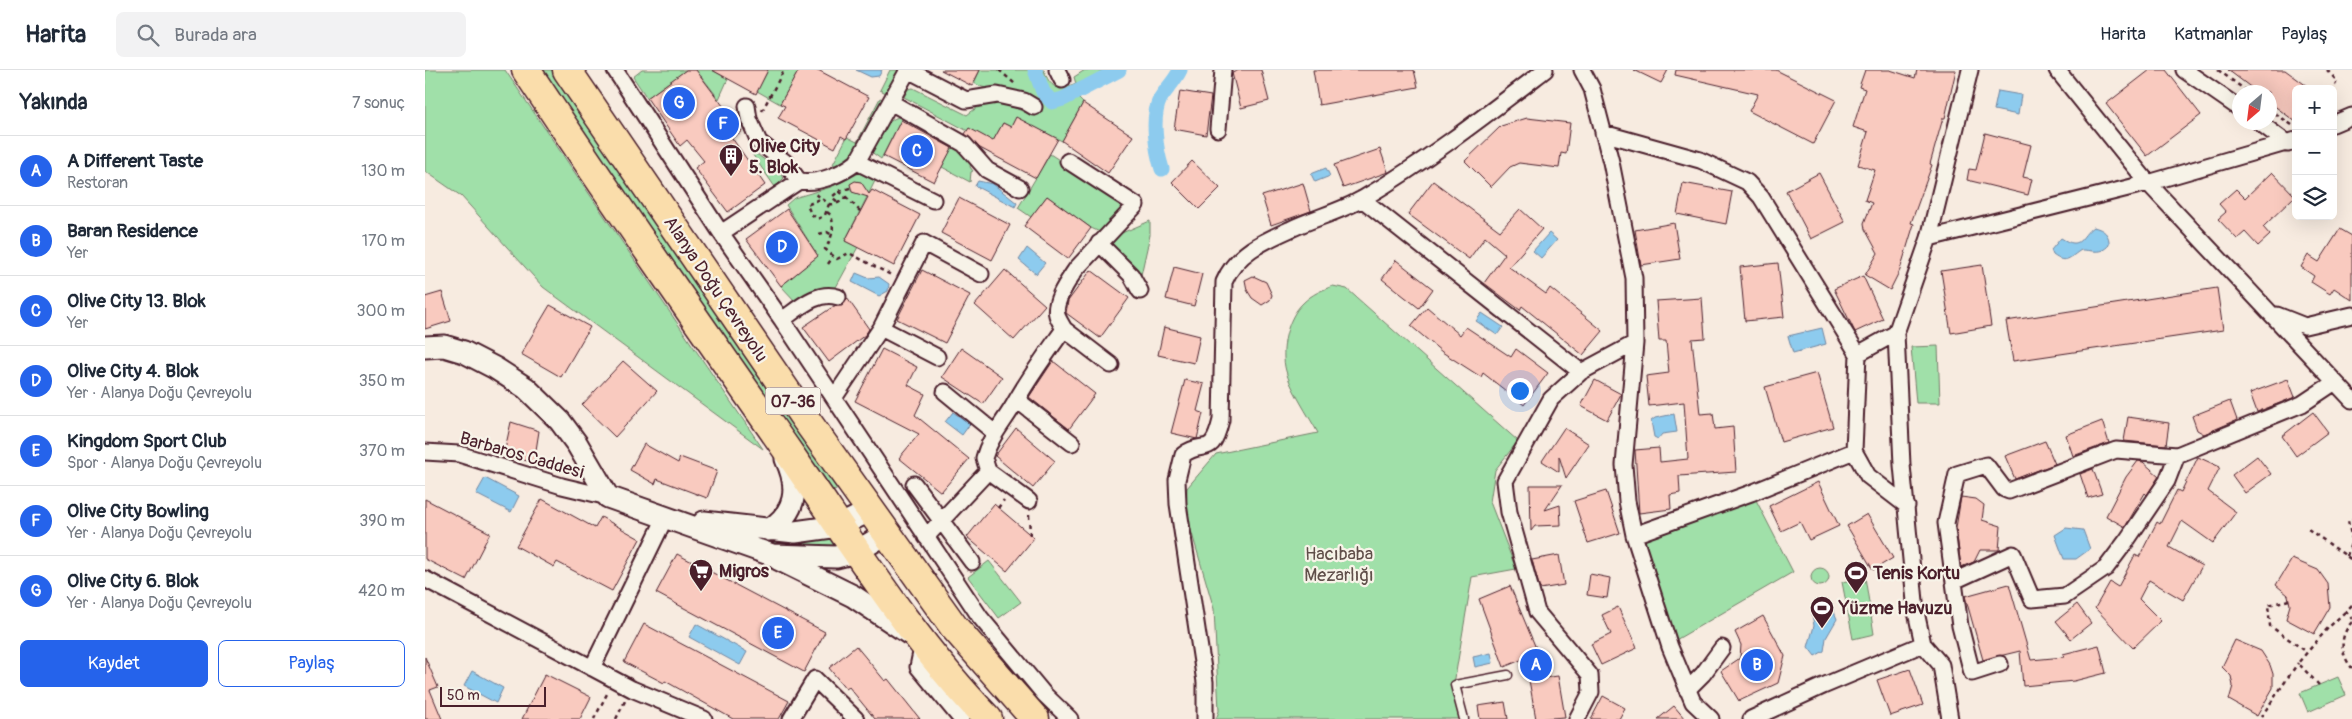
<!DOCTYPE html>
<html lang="tr">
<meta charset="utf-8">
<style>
body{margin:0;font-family:Pangolin,sans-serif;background:#f2f2f3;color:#1f2937}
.controls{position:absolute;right:15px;top:15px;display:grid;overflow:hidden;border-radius:8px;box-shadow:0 5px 20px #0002}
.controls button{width:45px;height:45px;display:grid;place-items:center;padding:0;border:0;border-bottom:1px solid #e0e1e3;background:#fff;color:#1f2937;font:25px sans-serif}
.compass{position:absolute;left:1807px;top:15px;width:45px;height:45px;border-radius:50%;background:#fff;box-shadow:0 5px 20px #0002;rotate:208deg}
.scale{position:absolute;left:15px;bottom:12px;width:106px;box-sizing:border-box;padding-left:5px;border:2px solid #4a1f2b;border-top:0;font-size:14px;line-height:18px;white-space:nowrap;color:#4a1f2b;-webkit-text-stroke:4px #f7f3e8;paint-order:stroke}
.you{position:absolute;left:1094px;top:320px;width:18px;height:18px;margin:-12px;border:4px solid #fff;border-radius:50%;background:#1a73e8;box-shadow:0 0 0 8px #1a73e833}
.badge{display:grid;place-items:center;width:32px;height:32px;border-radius:50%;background:#2563eb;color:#fff;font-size:16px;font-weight:700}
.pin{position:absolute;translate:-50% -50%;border:2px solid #fff;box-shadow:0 1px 5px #0006}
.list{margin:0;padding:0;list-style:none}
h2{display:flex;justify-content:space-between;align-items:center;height:65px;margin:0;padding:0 20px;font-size:21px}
h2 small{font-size:16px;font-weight:400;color:#747a83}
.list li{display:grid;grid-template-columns:32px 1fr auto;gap:15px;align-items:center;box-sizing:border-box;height:70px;padding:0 20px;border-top:1px solid #e0e1e3}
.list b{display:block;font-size:19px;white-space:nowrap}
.list p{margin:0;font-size:16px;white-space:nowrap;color:#747a83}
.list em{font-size:16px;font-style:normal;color:#747a83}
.actions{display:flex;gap:10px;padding:15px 20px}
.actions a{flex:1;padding:11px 0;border:1px solid #2563eb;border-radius:8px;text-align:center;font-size:18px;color:#2563eb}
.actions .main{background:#2563eb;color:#fff}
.icon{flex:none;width:28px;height:28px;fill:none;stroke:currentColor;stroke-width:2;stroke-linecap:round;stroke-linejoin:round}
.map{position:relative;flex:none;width:1927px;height:649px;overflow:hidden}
header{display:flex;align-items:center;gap:30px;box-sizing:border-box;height:70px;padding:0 25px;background:#fff;border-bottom:1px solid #e0e1e3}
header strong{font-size:24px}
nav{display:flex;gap:28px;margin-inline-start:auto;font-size:18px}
.search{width:350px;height:45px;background:#f2f2f3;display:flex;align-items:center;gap:12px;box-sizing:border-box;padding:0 18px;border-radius:8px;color:#747a83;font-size:19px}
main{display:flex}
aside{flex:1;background:#fff}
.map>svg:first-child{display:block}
.green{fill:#a0e0a9;stroke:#75806a}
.water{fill:#8dcbee;stroke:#7286a0}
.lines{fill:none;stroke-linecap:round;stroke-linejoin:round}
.canal{stroke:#8dcbee;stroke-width:15}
.building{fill:#f9cabf;stroke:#4a1f2b}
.lane-casing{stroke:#4a1f2b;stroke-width:11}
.street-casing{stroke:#4a1f2b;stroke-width:19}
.secondary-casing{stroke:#4a1f2b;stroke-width:25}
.highway-casing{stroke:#4a1f2b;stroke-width:31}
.path{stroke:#4a1f2b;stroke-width:2.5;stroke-dasharray:4 4;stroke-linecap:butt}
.lane{stroke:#f7f3e8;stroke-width:8}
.street{stroke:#f7f3e8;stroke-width:15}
.secondary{stroke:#f7f3e8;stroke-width:21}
.highway{stroke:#faddab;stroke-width:28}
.labels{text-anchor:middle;stroke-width:4.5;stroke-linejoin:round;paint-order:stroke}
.shield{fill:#f7f3e8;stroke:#7e5f64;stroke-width:1}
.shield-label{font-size:16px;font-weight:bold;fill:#4a1f2b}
.poi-label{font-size:18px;font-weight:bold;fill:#4a1f2b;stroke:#f7f3e8;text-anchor:start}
.street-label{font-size:18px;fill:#4a1f2b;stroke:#f7f3e8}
.park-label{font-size:18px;fill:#604f4a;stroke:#f7f3e8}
</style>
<header>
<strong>Harita</strong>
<div class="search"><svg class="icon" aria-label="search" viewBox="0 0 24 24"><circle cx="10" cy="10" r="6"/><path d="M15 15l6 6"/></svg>Burada ara</div>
<nav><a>Harita</a><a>Katmanlar</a><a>Paylaş</a></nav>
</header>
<main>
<aside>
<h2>Yakında<small>7 sonuç</small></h2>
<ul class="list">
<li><span class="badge">A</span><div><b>A Different Taste</b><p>Restoran</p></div><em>130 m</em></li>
<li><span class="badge">B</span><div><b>Baran Residence</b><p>Yer</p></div><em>170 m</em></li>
<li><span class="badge">C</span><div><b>Olive City 13. Blok</b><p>Yer</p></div><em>300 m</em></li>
<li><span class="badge">D</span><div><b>Olive City 4. Blok</b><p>Yer · Alanya Doğu Çevreyolu</p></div><em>350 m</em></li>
<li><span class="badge">E</span><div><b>Kingdom Sport Club</b><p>Spor · Alanya Doğu Çevreyolu</p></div><em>370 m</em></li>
<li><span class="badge">F</span><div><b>Olive City Bowling</b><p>Yer · Alanya Doğu Çevreyolu</p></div><em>390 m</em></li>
<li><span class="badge">G</span><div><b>Olive City 6. Blok</b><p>Yer · Alanya Doğu Çevreyolu</p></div><em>420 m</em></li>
</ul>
<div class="actions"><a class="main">Kaydet</a><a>Paylaş</a></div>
</aside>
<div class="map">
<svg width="1927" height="649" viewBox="0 0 1927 649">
<rect width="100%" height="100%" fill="#f7ebe0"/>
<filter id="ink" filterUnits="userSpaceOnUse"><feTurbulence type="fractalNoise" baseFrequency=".02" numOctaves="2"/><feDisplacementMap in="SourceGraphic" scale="10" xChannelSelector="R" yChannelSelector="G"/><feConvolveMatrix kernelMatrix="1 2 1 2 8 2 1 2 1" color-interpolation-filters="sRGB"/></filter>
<g filter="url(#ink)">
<path class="green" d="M0,0H80L338,379L118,217L36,126L0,101Z
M116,0H127L413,419L407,422L329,312Z
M217,0H287L303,9L294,29L276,6L268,10L260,1L222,28L208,7Z
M343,0H374L355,34L332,21Z
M465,0H475L464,22L461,23L455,20Z
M555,0H606L611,19L626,34L652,27L658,33L637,71L591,48L586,57L578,53L563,80L554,67L479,27L483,19L488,18L542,45C570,22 582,37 611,46L616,36C603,14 571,27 549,13Z
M614,0H619C625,18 633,22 651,14L649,7L660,0H687L641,25L627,29L620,21Z
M455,28L458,29L429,83L415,98L408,94L422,67L432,72Z
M475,47L476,50L456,89L445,81C455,72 460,48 475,47Z
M527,77L536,80L546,92L545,97L548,101L546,102L545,112L517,97Z
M323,78L351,98L359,108L350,117Z
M625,84L703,135L677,163L666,158L622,126L606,147L593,138Z
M434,103L450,111L420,171L433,177L410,219L371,232L356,216L393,186L361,135L369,128L406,117Z
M725,151V165L714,214L685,178L692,165Z
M908,216L922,219L1093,371L1070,400L1065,432L1091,499L1047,507L1028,620L1035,649H791L794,641L789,539L761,443L762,418L791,384L893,363C885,348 864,316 861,301C855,280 862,248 878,233C887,224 897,220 908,216Z
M1513,276L1515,333H1491L1486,277Z
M1331,430L1368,502L1249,571L1216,468Z
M286,458L406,467L411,478L365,479Z
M564,491L596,532L574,548L543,507Z
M1386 507a9 9 0 1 1 18 0a9 9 0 1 1-18 0Z
M1440,507L1449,564L1428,569L1417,512Z
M1913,607L1921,625L1883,642L1875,623Z"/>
<path class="water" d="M431,0H457L454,6L446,7Z
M1573,21L1596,25L1593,45L1569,40Z
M901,98L905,106L890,112L886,104Z
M553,111L568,114L592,133L590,137L550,116Z
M1668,157C1679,159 1685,165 1684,175C1675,185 1668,180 1656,180C1645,187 1641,195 1628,185L1626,180L1636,168C1657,181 1655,166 1668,157Z
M1124,163L1132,170L1116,188L1108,181Z
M602,178L620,193L611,204L594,190Z
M431,203L443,208L454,207L464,214L463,221L454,226L427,212Z
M1057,243L1078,257L1072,265L1051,251Z
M1397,258L1401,274L1368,283L1363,266Z
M528,342L545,354L537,365L520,352Z
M1249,344L1252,362L1237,364L1233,369L1229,367L1226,351L1230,348Z
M60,408L94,426L86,442L51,424Z
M1641,458L1658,460L1665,479L1651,489H1639L1630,465Z
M1398,534L1407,537L1412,549L1401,568L1399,581L1390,586L1383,577L1389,556L1387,543L1391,537Z
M271,554L322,582L315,595L264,567Z
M1066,583L1068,593L1050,597L1048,587Z
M47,601L78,618L71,633L39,616Z"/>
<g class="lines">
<path class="canal" d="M610,0L618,22L627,32L638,29L694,0
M737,99C731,80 726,47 735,29C741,19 750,11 755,0"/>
</g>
<path class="building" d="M261,0H271L317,61L307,68L340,115L303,142L270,98L279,91L262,70L255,76L222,28Z
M287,0H343L331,24Z
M374,0H393L444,27L421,69L416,66L410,78L353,48L360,36L355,34Z
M516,0H555L547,16Z
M814,0H836L844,31L816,38L807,3Z
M888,0H989L993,17L894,35Z
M1209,0H1243L1236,13Z
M1251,0H1351L1411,30L1388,74L1324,41L1333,24L1250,5Z
M1440,0H1465L1490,8L1492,0H1531L1520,48H1518L1505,94L1507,95L1486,153L1489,154L1475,200L1465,220L1440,205L1453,183L1440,159L1439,153L1447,133L1440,130L1450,100L1433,95L1443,62L1428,57L1440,19L1434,17Z
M1725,0H1741L1776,45L1722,86L1681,34Z
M1803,0H1860L1886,19H1871V52L1844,32V22H1832Z
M755,21L786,26L781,65L749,59Z
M658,33L708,66L683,103L637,71Z
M591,47L633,69L611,108L555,78L540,64L544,58L568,71L578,53L586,57Z
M1102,48L1145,53L1141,84L1136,83L1134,98L1094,93L1085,97L1066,117L1040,91L1076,56Z
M476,50L527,78L509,112L458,86Z
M1560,63L1606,75L1598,107L1607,109L1603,125L1542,110L1544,99L1551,100Z
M955,79L963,102L918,118L909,95Z
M767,91L795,118L774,139L747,112Z
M1847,102L1870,126L1838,157L1845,165L1833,176L1820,162L1812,169L1793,149L1801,142L1794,134L1811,119L1820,128Z
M1394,103L1420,152L1386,169L1361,121Z
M430,111L436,112L444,124L447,120L495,145L469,196L420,171L443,127L427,122L425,114Z
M1008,111L1075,161L1095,139L1117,159L1084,197L1121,224L1125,218L1178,261L1158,285L1097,236L1095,240L1059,213L1080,184L1060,167L1044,189L983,144Z
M878,113L886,141L846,155L837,126Z
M1258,113L1307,122L1301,154L1252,144Z
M622,126L666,158L643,189L599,156Z
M534,128L585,155L567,190L516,163Z
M362,139L393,186L356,216L321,169Z
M1249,153L1255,189L1216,195L1210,160Z
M1915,159L1927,166V230L1909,218L1905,224L1886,212L1889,206L1876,197L1883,185L1894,192Z
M971,190L1008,219L994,238L957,209Z
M1353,193L1359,247L1320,251L1315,197Z
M1557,195L1566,256L1526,263L1516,201Z
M749,197L777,204L769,236L741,229Z
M497,200L545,225L520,273L472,249Z
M580,200L620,235L589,270L550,235Z
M666,200L704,228L675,268L641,243L643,231Z
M828,206L841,212L847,225L845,230L837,235L827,228L822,220L820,210Z
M1438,206L1458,249L1430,262L1409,219Z
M1792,218L1798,260L1588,291L1581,251Z
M17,222L26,251L0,259V227Z
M422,228L444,259L440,265L404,292L378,257L409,236H417Z
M1277,228L1280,268L1267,269L1275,344L1288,343L1290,359L1308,357L1311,402L1254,406L1255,423L1245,425L1246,439L1214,443L1210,380L1234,378L1235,392L1263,389L1259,332L1224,336L1221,306L1244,303L1241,271H1234L1231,231Z
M125,235L165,257L136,307L96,284Z
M1002,237L1035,265L1041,257L1086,287L1091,279L1123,303L1099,335L1058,303L1056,307L1017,282L986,256Z
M739,257L775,266L769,293L733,285Z
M536,278L577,307L558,334L517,307Z
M457,279L492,297L483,315L500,324L490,345L544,389L516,422L474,388L494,364L430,331Z
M198,291L232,321L190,367L157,335Z
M628,291L670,324L644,359L604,327Z
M1392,303L1408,357L1356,372L1340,317Z
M1863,309L1870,327L1832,342L1825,323Z
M760,310L779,314L772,341L778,343L772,369L746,363Z
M1170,310L1196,324L1182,350L1156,336Z
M1805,331L1812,350L1779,364L1772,360L1767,346Z
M1888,342L1903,362L1871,386L1857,366Z
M1703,347L1744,353L1741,375L1699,371Z
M1677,351L1684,373L1648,386L1641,365Z
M86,352L114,361L109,393L79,384Z
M591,358L630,391L608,418L570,386Z
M1139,358L1164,374L1141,408L1134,386V402L1117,391Z
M1620,371L1630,394L1590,409L1580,386Z
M219,374L253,393L255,387L292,401L282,428L232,409L230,414L205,400Z
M1832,386L1846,404L1820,423L1807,405Z
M1773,387L1795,397L1783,421L1811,442L1788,473L1757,451L1744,477L1777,496L1758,530L1724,510L1714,529L1736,551L1708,578L1670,538L1685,512L1693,517L1710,485L1714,487L1732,452L1735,454L1752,420L1756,422Z
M1713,391L1718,392L1734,406L1722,425L1720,423L1700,457L1681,446L1701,407Z
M1668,399L1677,424L1663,428L1655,404Z
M1393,412L1414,456L1384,470L1375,452L1356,461L1344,436Z
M1105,415H1137L1120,440L1135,435L1136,455L1110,456L1106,461Z
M1181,421L1195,463L1163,473L1149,431Z
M1536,427L1551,429L1559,435L1557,450L1576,456L1574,480H1555L1549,492L1536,497L1531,458Z
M0,429L65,463L41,510L0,489Z
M117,429L170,458L176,447L215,469L187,521L132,492L129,497L91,476Z
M569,434L609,468L582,501L542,467Z
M1442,444L1468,488L1448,500L1422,456Z
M252,484L400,562L379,602L231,523Z
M1134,485L1139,515L1115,519L1107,490Z
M1867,489L1893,500L1903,514L1905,537L1889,564L1861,549L1865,535L1863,525L1851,515Z
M1165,504L1185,508L1182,528L1162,525Z
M1584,514L1606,590L1639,587L1638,584L1674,575L1681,603L1649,611L1598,616L1595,581L1558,590L1540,526Z
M1085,516L1113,583L1079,597L1054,529Z
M1652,534L1666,553L1646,569L1631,551Z
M1193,537L1212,578L1176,595L1166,574L1186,564L1177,545Z
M1338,546L1360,586L1353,613L1314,631L1296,601L1315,588L1316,575L1310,562Z
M219,554L364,631L354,649H308L240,611L239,613L199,592Z
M1810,570L1836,581L1845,595L1848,604V618L1832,646L1804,630L1808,616L1806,606L1797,597Z
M431,576L460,611L463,609L495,649H450L424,617L421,619L404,598Z
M0,587L13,617L5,620L17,649H0Z
M1485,599L1498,635L1465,646L1452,610Z
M120,604L166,627L155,649H97Z
M1133,606L1140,647L1111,649L1104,610Z
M1178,626L1200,638L1194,649H1166Z
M1080,632L1083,649H1055L1053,636Z
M1249,636L1260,649H1233Z"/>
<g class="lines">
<defs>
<path id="lane" d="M1039,649L1030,615L1083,605"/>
<path id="street" d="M190,0L296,163L357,250L555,547L619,624L645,649
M632,0L637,10
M1157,0L1167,19L1186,92L1209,208L1210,273L1199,395L1202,431L1209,465L1245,577L1268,632L1286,649
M1632,0L1723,113L1927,330
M1759,0L1814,38
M467,33L539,74L562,100L595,118
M322,36L324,49L334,72L360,92L374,111
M1834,52L1863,74
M1908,54L1927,46
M793,59L798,0
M1178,63L1275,90L1322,112L1336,127L1433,284
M432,92L508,130
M937,129L1156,302
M296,163L374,111C394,114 417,104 432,92L483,0L541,30L572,25L599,31L609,37
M1504,168L1723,113L1871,70
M674,173L706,205L715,221
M1852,245L1880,256L1927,245
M357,250C373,239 392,220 413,227
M456,258L499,173L556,204
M639,259L686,295
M1471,263L1433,284L1429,381L1443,406L1482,436
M520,322L570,363
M409,328L456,258L512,287
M592,330L647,373
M0,382L34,384L137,416L183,427
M563,401L604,431
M489,414L547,492
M1209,465L1326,423L1429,381
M501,467L563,401L559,388C565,366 581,350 591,331C605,306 622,283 639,259C637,255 633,249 632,245C628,231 644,210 651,199L711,135L643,91
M0,509L207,619L279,649
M1529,511L1588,484L1607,529L1640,526L1681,498L1702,470L1742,411L1752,385
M498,573L493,597L536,649
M1575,594L1547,603L1535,556L1521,453L1532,404L1561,395L1579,419L1584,421L1691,380L1752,385L1877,334L1910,312
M167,598L240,448
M1262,620L1278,604L1297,578
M366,649L390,609L431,649
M780,649V612L753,434L752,410L758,385C779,368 786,391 796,350L799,212C811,183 839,171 866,159C889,148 917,141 939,128C1003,90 1061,45 1120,0
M1152,649L1166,622L1165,605L1112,542L1084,442L1080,411L1126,329L1156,302L1210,273
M1326,649L1398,616L1498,574
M1525,649L1516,595L1498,574L1491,542L1477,395L1471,263L1504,168L1545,0"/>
<path id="secondary" d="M0,277L19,276L39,282L70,298L101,318L135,351L152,374L183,427L347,485L411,487L431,482L462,463
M279,452L370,462L414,456L446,440
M344,460C371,442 375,419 361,389
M353,489L428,526L485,564"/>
<path id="highway" d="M101,0C189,133 280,263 371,393C432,481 489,572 563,649
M142,0L379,347L529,557L610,649"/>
</defs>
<use href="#lane" class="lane-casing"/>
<use href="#street" class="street-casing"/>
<use href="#secondary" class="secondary-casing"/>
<use href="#highway" class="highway-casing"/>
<path class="path" d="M574,0L590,14
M1793,0L1823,22
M1902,0L1912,11L1908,19
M1844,39L1867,55
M337,41L359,0
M414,121L425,118
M391,124L404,134L400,145L393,149L386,144L382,135L395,129
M421,127L435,141
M404,134C412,135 415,132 421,127L414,121L407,127L414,133
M402,142L406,145C410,159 407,168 400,179L412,189L424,183L468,206
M394,164L402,162L407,165
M403,194L408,187
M573,438L579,430
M604,445L605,465
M1883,459L1927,490
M1922,486L1927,470L1923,451L1927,450
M1864,530L1843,535L1845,556L1882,582
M1927,535L1921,541L1927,549
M1927,552C1914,566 1915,584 1927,598
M1894,615L1873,593L1903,558L1921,541
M1836,647L1873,593
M169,649L183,622
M191,649L200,631"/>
<use href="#lane" class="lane"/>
<use href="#street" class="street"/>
<use href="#secondary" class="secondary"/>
<use href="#highway" class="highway"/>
</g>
</g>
<defs>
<symbol id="building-pin" viewBox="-11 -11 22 30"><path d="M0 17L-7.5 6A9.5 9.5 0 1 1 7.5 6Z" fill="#4a1f2b" stroke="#f7f3e8"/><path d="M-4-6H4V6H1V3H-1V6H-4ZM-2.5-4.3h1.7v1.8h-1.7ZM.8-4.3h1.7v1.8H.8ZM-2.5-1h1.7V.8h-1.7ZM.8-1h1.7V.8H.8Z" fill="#fff"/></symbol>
<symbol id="supermarket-pin" viewBox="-11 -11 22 30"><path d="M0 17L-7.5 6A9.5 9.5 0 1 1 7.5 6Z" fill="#4a1f2b" stroke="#f7f3e8"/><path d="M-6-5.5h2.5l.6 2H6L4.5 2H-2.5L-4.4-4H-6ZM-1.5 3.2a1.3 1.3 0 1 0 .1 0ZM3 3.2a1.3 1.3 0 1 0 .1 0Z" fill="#fff"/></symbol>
<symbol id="stadium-pin" viewBox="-11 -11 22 30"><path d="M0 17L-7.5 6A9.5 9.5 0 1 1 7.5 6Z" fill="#4a1f2b" stroke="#f7f3e8"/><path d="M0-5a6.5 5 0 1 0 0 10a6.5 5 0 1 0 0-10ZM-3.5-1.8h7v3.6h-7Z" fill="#fff"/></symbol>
</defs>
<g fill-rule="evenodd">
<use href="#building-pin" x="292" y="72" width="28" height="38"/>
<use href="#supermarket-pin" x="262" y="487" width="28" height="38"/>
<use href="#stadium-pin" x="1417" y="489" width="28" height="38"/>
<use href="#stadium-pin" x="1383" y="524" width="28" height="38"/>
</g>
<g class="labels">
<rect class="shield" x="340.5" y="317.5" width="55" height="27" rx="4"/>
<g class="shield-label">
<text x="368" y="337">07-36</text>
</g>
<g class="poi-label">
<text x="324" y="82">Olive City<tspan x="324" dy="21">5. Blok</tspan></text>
<text x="294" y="507">Migros</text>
<text x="1448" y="509">Tenis Kortu</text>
<text x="1414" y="544">Yüzme Havuzu</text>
</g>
<g class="street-label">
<text transform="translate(291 219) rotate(56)" y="6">Alanya Doğu Çevreyolu</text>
<text transform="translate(97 385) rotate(16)" y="6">Barbaros Caddesi</text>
</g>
<g class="park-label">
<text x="914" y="490">Hacıbaba<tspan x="914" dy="21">Mezarlığı</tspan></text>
</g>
</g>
</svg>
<div class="controls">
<button>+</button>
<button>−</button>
<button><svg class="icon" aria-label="layers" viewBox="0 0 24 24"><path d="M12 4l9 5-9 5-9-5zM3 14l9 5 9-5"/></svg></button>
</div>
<svg class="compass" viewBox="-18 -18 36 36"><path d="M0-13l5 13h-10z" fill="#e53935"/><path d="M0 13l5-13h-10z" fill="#747a83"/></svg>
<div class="scale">50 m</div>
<div class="you"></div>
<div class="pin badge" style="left:1111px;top:595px">A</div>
<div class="pin badge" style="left:1332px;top:595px">B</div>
<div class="pin badge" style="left:492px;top:81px">C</div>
<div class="pin badge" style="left:357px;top:177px">D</div>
<div class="pin badge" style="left:353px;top:563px">E</div>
<div class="pin badge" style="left:298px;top:54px">F</div>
<div class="pin badge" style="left:254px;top:33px">G</div>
</div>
</main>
